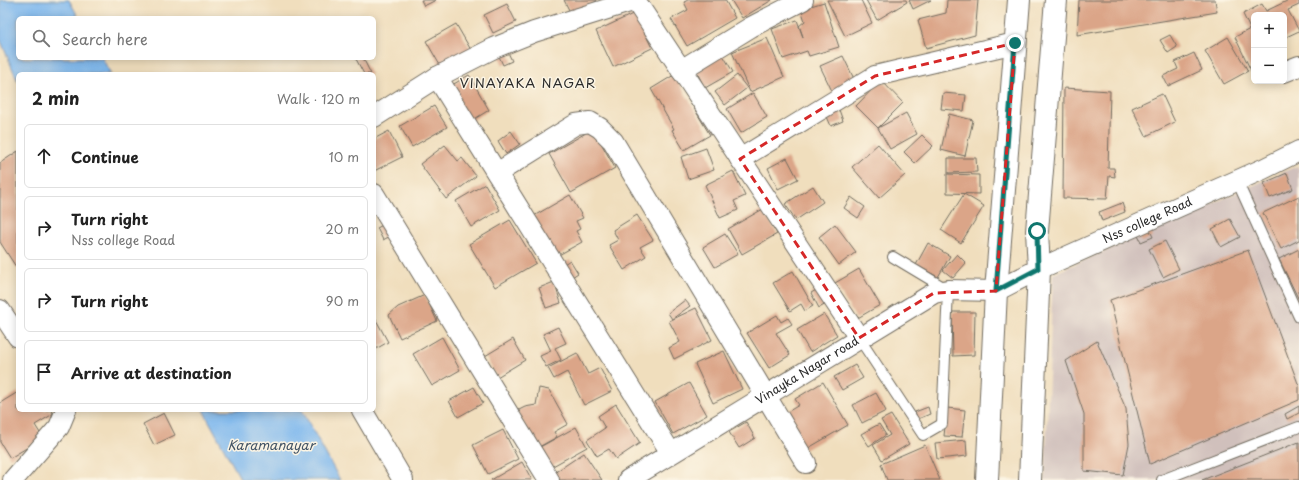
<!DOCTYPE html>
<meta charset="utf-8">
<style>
body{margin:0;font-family:"Playpen Sans",sans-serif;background:#f6f6f6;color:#222}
.controls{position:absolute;right:12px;top:12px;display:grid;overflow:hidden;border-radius:6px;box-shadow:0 2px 10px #0003}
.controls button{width:36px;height:36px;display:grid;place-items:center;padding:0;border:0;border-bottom:1px solid #e0e0e0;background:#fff;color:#222;font:20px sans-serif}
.stop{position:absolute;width:12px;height:12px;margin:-9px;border:3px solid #0f766e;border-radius:50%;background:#fff}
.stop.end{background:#0f766e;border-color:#fff;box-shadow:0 1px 4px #0008}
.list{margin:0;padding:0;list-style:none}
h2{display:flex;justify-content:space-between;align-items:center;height:52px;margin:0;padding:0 16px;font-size:17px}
h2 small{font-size:13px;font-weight:400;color:#767676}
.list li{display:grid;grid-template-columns:26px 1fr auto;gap:12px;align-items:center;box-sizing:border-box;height:64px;margin:0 8px 8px;padding:0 8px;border:1px solid #e0e0e0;border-radius:6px}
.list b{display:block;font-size:15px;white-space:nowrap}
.list p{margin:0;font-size:13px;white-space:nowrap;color:#767676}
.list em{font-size:13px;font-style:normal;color:#767676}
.icon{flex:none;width:22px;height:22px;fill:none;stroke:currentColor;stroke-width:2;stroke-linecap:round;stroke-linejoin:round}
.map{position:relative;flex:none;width:1299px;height:480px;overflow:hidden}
.search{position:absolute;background:#fff;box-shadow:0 2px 10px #0003;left:16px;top:16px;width:360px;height:44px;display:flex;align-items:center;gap:10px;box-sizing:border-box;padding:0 14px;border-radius:6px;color:#767676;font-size:15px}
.panel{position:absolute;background:#fff;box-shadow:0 2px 10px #0003;left:16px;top:72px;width:360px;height:340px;border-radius:6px}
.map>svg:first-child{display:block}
.industrial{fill:#d0c0bc}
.water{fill:#7db7ee;stroke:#54718c}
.building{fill:#dba588}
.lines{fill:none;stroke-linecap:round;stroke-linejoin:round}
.lane-casing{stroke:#706a5e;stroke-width:12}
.street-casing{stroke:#706a5e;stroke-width:22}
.primary-casing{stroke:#706a5e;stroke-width:24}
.lane{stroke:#fff;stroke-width:10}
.street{stroke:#fff;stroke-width:20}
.primary{stroke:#fff;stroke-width:22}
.route{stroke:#0f766e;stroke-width:5}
.marked{fill:none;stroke:#d62828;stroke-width:3;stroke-dasharray:8 5;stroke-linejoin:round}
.labels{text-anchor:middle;stroke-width:3;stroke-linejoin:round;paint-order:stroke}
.street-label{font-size:12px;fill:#2b2b2b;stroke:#fcf5e5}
.neighbourhood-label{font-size:13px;letter-spacing:1px;fill:#2b2b2b;stroke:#fcf5e5}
.water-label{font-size:13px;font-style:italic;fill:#456;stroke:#fcf5e5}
</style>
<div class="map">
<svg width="1299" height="480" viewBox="0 0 1299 480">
<rect width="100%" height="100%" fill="#fcf5e5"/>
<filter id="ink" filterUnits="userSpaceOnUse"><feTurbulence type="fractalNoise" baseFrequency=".025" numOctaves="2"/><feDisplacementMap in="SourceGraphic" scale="8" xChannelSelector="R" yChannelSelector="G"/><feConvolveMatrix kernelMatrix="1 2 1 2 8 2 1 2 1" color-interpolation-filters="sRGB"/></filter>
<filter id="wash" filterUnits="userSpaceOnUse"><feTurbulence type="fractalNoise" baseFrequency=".012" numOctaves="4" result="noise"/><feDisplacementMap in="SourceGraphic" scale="16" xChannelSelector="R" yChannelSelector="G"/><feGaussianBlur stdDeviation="0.9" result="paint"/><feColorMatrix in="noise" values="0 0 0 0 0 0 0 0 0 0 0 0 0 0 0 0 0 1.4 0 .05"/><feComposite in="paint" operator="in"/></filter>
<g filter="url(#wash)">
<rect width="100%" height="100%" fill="#f0debd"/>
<path class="industrial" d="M1297,166L1299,169V480H1045L1053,274Z"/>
<path class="water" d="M0,0H69L79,18H18V58H102L111,74H18V82L0,39Z
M203,410H302L340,480H241Z"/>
<g id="blocks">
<path class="building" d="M421,0H436L424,6Z
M564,0H596L597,1L571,14Z
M688,0H725L735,18L687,46L671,19L688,10L684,2Z
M731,0H772L742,18Z
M827,0H861L872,23L845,36Z
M866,0H906L907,2L877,20Z
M909,0H931L913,9Z
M947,0H978L975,35L926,48L918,20L946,13Z
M1079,0H1215L1217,12L1077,35Z
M1289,0H1299V5L1288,10L1299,31L1284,38V15H1254V77L1235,37L1250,29L1243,14L1262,4L1266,11Z
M824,2L839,47L809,56L807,51L783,59L772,29L797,20L803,37L799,26L805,21L801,9Z
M507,4L516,22L493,33L484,15Z
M635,13L652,48L613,67L596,31Z
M456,24L471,50L441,67L426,41Z
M1170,35L1177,47L1168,53L1160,40Z
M1228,37L1248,71L1224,84L1205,51Z
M767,38L784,77L750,92L732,52Z
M506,48L512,61L503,65L497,52Z
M720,50L733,72L705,88L693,65Z
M1194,53L1202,70L1168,86L1163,76L1178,69L1175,62Z
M843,56L855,81L832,91L820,66Z
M358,58H363L371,74H364L356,59Z
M469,75L489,110L468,123L447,88Z
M674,75L710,135L684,150L672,130L674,129L651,89Z
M737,75L747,88L725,105L715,92Z
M881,80L903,103L878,128L856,106Z
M1064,88L1110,91L1108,168H1114L1115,177L1109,176L1107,199L1063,198Z
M753,93L767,117L741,133L727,109Z
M943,93L966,95L964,111L941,109Z
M1162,94L1175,122L1146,136L1132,108Z
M434,106L447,127L412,147L400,126Z
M838,107L843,121L831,126L825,112Z
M906,113L917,134L890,149L878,128Z
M949,114L973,120L965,156L941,150Z
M593,129L615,168L571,193L549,154Z
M389,131L402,157L374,171V139Z
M511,131L520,144L506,154L498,141Z
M922,135L933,146L915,163L904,152Z
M878,144L905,175L879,198L852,167Z
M445,145L458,161L462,158L476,176L446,199L420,164Z
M706,148L714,170L688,179L681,157Z
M18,151V270L0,242V163Z
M787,158L798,179L778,189L768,168Z
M948,158H976L977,172L948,173Z
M733,171L745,196L734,201L738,210L720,218L705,185Z
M1287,173L1293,189L1270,198L1264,183Z
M947,174L979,175V194L947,193Z
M485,184L500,210L471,227L456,201Z
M813,186L823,202L796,220L785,204Z
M964,194L984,206L961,243L941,230Z
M570,195L583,218L576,221L580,229L576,231L582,242L555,257L532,217Z
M1299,196V240L1281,249L1263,213Z
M851,197L865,207L858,218L844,208Z
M1122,203L1125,212L1102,221L1099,212Z
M763,209L777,234L742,254L728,229Z
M637,215L653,240L640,247L646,256L624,270L609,245L618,240L613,230Z
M1230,219L1240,237L1221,247L1212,229Z
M510,220L536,263L495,287L469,244Z
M388,222L394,234L383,240L377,228Z
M835,224L856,252L839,265L819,237Z
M1147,224L1153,237L1141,242L1135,229Z
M725,234L738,254L715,267L703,247Z
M1165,241L1179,269L1163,277L1149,249Z
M928,243L950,256L938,277L916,265Z
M1299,249V300L1279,259Z
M1248,250L1299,386V400L1150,464L1110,300Z
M957,254L966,263L953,278L943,270Z
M570,260L578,273L572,277L564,264Z
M859,269L880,305L856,319L835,283Z
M793,271L813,306L805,311L801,304L790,311L773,283Z
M554,282L561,303L546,308L539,288Z
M820,288L828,303L819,308L811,293Z
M425,295L437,321L400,338L389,315L398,307Z
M685,300L690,306L672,319L668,313Z
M696,308L712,340L674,359L669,348L680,342L669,321Z
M952,312H975L974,355L953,356Z
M824,314L837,335L810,352L797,330Z
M777,315L781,322L788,318L792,324L776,333L790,355L769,368L747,333Z
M374,316L388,342L374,350Z
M558,327L566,343L555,348L561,360L546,367L540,356L551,351L543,334Z
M442,337L460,370L432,386L413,354Z
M513,339L525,360L497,377L485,356Z
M1097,341L1126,409L1129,444L1123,475L1084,471V414L1066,361Z
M724,351L742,389L713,403L695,364Z
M577,353L588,374L600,368L612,391L584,405L567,372L554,379L548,368Z
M855,365L863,378L842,390L834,377Z
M823,382L848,425L805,450L784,414L799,405L795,399Z
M689,383L707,415L673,434L655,402Z
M474,387L483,403L458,417L449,401Z
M539,388L549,390L568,424L554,432L557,437L537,448L517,411L525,407L536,405Z
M18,392V410H51L53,414L35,425L43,438L10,458L0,442V403Z
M876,393L886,411L862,423L853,405Z
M616,404L640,443L616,459L609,449L597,456L587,440L605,428L598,416Z
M1299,406V413L1287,419L1285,414Z
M928,407L930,414L918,419L915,412Z
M947,408L965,410L962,437L944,436Z
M164,413L175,435L154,445L143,424Z
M891,415L909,444L882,460L873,445L890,435L881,420Z
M746,422L755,438L739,448L729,432Z
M879,424L886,435L869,446L861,434Z
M576,427L587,447L551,467L540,447Z
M503,430L518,459L488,474L473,445Z
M966,440L967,456L937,459L935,443Z
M1299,442V480H1202Z
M925,445L940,480H887L881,464Z
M584,453L602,480H559L554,473Z
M522,462L532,480H491Z"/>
</g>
</g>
<g filter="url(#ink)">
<use href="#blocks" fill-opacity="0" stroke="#706a5e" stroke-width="1"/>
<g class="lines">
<defs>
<path id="lane" d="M1237,181L1299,317
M859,338L923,435L942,424L948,290L893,257
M1162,480L1299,427"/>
<g id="street">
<path d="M635,0L859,338"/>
<path d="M681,70L751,27L803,0"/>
<path d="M1284,72L1299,66"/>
<path d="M437,77L494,48L534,32L636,0"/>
<path d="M374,117L437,77L671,453"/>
<path d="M740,159L875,76L1015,43"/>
<path d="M497,173L576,124L590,122L600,128L613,141L806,463"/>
<path d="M374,194L549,480"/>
<path d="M0,310L18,337"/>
<path d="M362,410L403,480"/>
<path d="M13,480L59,427L66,410"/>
<path id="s1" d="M628,480L934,293L948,290L996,291L1039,269L1263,169L1299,151"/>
</g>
<path id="primary" d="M987,480L996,291L1019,0
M1030,480L1039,269L1037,231L1056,0"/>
</defs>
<use href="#lane" class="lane-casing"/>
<use href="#street" class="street-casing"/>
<use href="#primary" class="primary-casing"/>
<use href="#lane" class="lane"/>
<use href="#street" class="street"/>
<use href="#primary" class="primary"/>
</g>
</g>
<g class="lines" filter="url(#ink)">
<path class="route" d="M1015,43L996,291L1038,269L1037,231"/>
</g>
<path class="marked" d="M1015,43L996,291L934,293L859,338L740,159L875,76Z"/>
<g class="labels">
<g class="street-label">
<text dy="4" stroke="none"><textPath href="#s1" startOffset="588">Nss college Road</textPath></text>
<text dy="4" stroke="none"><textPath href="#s1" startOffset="210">Vinayka Nagar road</textPath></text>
</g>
<g class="neighbourhood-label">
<text x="528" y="88">VINAYAKA NAGAR</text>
</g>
<g class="water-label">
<text x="271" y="450">Karamanayar</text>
</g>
</g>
</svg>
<div class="controls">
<button>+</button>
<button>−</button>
</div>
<div class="stop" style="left:1037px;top:231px"></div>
<div class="stop end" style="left:1015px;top:43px"></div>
<div class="search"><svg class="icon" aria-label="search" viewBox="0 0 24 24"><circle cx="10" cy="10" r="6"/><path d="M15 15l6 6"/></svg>Search here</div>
<section class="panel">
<h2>2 min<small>Walk · 120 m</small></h2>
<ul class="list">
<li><svg class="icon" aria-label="ahead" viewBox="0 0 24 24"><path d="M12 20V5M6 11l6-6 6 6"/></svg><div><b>Continue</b></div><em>10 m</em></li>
<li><svg class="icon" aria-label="right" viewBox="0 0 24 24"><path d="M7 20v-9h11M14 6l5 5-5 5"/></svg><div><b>Turn right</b><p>Nss college Road</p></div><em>20 m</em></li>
<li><svg class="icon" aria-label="right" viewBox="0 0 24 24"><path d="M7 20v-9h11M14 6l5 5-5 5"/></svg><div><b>Turn right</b></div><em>90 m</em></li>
<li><svg class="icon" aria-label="arrive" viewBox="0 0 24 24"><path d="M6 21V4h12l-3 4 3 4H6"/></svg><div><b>Arrive at destination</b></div></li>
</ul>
</section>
</div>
